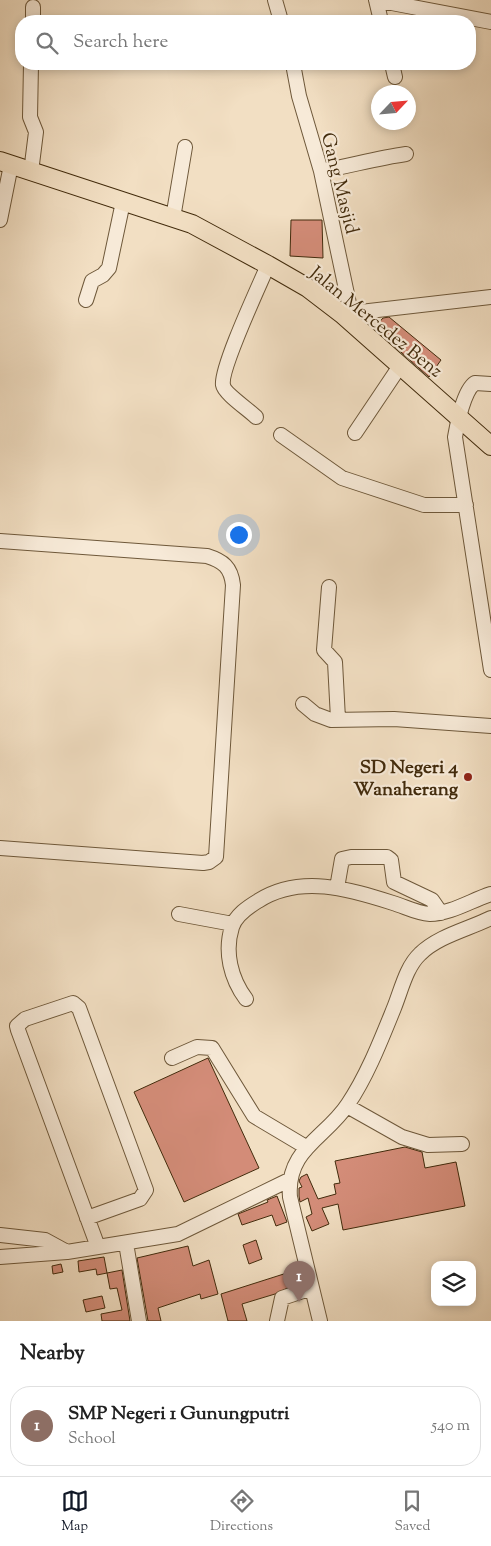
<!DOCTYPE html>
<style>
body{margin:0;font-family:"Sorts Mill Goudy",serif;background:#f2f2f2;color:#222}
.controls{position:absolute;right:15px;bottom:15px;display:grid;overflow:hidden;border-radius:10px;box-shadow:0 2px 8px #0003}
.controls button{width:45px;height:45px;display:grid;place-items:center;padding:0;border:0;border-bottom:1px solid #e0e0e0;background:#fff;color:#222;font:25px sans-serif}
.compass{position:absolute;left:371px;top:85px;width:45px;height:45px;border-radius:50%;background:#fff;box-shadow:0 2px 8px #0003;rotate:64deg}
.you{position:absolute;left:238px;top:534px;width:18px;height:18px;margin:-12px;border:4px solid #fff;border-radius:50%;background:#1a73e8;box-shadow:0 0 0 8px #1a73e833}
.badge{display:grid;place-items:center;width:32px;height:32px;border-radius:50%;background:#111827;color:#fff;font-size:16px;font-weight:700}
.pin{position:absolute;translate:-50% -41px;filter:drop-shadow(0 1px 2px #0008)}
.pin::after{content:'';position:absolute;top:26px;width:18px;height:15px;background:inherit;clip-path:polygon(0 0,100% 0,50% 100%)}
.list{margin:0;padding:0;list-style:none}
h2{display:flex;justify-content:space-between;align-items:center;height:65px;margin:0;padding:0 20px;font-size:21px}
h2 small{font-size:16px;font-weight:400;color:#767676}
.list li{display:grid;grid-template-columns:32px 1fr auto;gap:15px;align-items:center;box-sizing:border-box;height:80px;margin:0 10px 10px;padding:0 10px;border:1px solid #e0e0e0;border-radius:20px}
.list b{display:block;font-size:19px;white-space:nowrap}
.list p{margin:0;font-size:16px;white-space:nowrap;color:#767676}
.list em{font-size:16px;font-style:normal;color:#767676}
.icon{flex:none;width:28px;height:28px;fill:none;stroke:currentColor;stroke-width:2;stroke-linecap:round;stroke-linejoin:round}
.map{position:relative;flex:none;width:491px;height:1321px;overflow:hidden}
.search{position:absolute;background:#fff;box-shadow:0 2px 8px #0003;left:15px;right:15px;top:15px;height:55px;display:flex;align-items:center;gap:12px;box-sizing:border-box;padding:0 18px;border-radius:20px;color:#767676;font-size:19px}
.sheet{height:155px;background:#fff}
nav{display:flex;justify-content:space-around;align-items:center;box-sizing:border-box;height:70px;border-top:1px solid #e0e0e0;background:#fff;font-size:14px;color:#767676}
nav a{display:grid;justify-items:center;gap:2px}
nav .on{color:#111827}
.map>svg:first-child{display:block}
.building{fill:#d38c78;stroke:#422b0c}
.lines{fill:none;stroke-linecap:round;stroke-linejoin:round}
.minor-casing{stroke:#6e583a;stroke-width:16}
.major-casing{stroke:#422b0c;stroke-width:20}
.minor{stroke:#f7ead8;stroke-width:14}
.major{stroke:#f2dfc3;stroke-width:18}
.poi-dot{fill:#8f2418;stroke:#f7ead8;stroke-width:2}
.labels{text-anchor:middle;stroke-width:4.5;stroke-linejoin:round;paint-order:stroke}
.street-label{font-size:19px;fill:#422b0c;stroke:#f7ead8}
.poi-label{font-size:19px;font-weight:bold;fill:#422b0c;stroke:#f7ead8;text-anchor:end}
</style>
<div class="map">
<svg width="491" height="1321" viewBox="0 0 491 1321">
<rect width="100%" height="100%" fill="#f2dfc3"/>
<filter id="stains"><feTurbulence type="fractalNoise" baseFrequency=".004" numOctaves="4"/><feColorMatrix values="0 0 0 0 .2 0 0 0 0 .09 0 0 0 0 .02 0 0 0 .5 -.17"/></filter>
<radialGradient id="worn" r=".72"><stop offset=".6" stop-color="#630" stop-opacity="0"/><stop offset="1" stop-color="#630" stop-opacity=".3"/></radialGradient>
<path class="building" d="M291,220H322L323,258L290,256Z
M389,317L441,360L429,377L374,328L383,318Z
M208,1058L259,1168L184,1202L134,1092Z
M405,1147L422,1152L425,1168L456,1162L465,1206L343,1230L338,1204L322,1208L329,1224L312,1231L306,1217L312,1214L308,1198L300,1202L299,1196V1188L302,1187L299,1181L301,1177L307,1174L318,1199L336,1194L334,1184L340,1183L335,1161Z
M277,1196L287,1222L276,1226L272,1215L242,1225L238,1214L268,1202L267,1200Z
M256,1240L262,1259L249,1264L243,1245Z
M188,1246L193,1266L209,1260L218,1294L201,1299L200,1294L158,1308L161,1321H148L137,1258Z
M104,1257L107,1273L97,1275L96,1269L79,1272L78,1261Z
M61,1264L63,1272L53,1274L52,1266Z
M122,1270L130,1321H102L101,1314L122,1310L117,1288L110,1289L107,1273Z
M290,1272L294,1285L275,1294L242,1304L247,1321H228L221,1294Z
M102,1296L105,1308L86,1312L83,1300Z"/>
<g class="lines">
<defs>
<path id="minor" d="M275,0L281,21
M376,0L491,22
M376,0L381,21
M33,21V7
M293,64L299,96L321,171L351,313
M392,64L395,77
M321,171C350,166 377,158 406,154
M31,172L36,132L30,117L31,64
M173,218L185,147
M0,220L11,165
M86,300L92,281L103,275L109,268L123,202
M343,314L491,297
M491,384L475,383C464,390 457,424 455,437L491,670
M256,417C249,410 224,393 223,385C220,369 260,284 268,265
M355,433L400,366
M281,435L342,478L424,505H466
M0,541L207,556C223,561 231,567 233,585L216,857L209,862L203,863L0,848
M329,587L324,650L335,662L338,719
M303,704L315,714L331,720L394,719L491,726
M337,888L342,859L351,857H387L391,860L394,882L432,900L441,913
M179,914L233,924
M246,999C231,979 224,952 232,927C236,915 248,907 258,901C300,874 349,889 393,903C406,907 416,913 430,914C450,914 472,900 491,894
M172,1058L197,1047L212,1048L254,1116L306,1147
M347,1106L402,1137L428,1145L462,1144
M87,1218L140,1199L146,1190L79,1008L73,1003L25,1019L17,1026L18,1030L98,1247
M0,1235L45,1240L67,1252
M126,1243L139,1321
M0,1257L67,1252L178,1234L289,1180
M277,1321L282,1298L312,1288
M320,1321L290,1197C286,1149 326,1138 348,1104C367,1076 381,1040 394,1008C401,991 406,967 420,954C438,936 469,929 491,918"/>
<path id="major" d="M0,161L192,224L268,265L308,288L342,314L491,446"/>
</defs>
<use href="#minor" class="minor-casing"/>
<use href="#major" class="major-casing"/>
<use href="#minor" class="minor"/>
<use href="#major" class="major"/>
</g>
<circle class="poi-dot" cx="468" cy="777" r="5"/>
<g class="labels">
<g class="street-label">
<text transform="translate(341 183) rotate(76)" y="7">Gang Masjid</text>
<text transform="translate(377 321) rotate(39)" y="7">Jalan Mercedez Benz</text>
</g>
<g class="poi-label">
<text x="458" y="773">SD Negeri 4<tspan x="458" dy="22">Wanaherang</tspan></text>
</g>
</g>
<rect width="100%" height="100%" filter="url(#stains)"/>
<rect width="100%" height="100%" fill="url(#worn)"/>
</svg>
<div class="controls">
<button><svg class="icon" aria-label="layers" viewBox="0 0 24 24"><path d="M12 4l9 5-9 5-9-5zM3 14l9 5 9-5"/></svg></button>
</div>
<svg class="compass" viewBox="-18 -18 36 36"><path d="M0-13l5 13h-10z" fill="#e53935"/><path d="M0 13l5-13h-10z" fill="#767676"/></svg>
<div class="you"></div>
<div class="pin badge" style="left:299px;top:1302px;background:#8d6e63">1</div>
<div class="search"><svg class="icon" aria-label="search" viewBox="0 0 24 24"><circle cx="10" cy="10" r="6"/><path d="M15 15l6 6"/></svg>Search here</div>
</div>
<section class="sheet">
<h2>Nearby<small></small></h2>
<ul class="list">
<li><span class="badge" style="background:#8d6e63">1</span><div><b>SMP Negeri 1 Gunungputri</b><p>School</p></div><em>540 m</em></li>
</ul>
</section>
<nav>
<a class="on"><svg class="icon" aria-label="map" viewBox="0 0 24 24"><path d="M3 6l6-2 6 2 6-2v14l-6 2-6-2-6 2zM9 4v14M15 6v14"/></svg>Map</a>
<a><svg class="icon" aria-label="directions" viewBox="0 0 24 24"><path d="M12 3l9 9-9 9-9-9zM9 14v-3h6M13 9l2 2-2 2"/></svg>Directions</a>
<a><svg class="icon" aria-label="saved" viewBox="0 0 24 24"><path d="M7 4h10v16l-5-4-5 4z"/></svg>Saved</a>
</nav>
